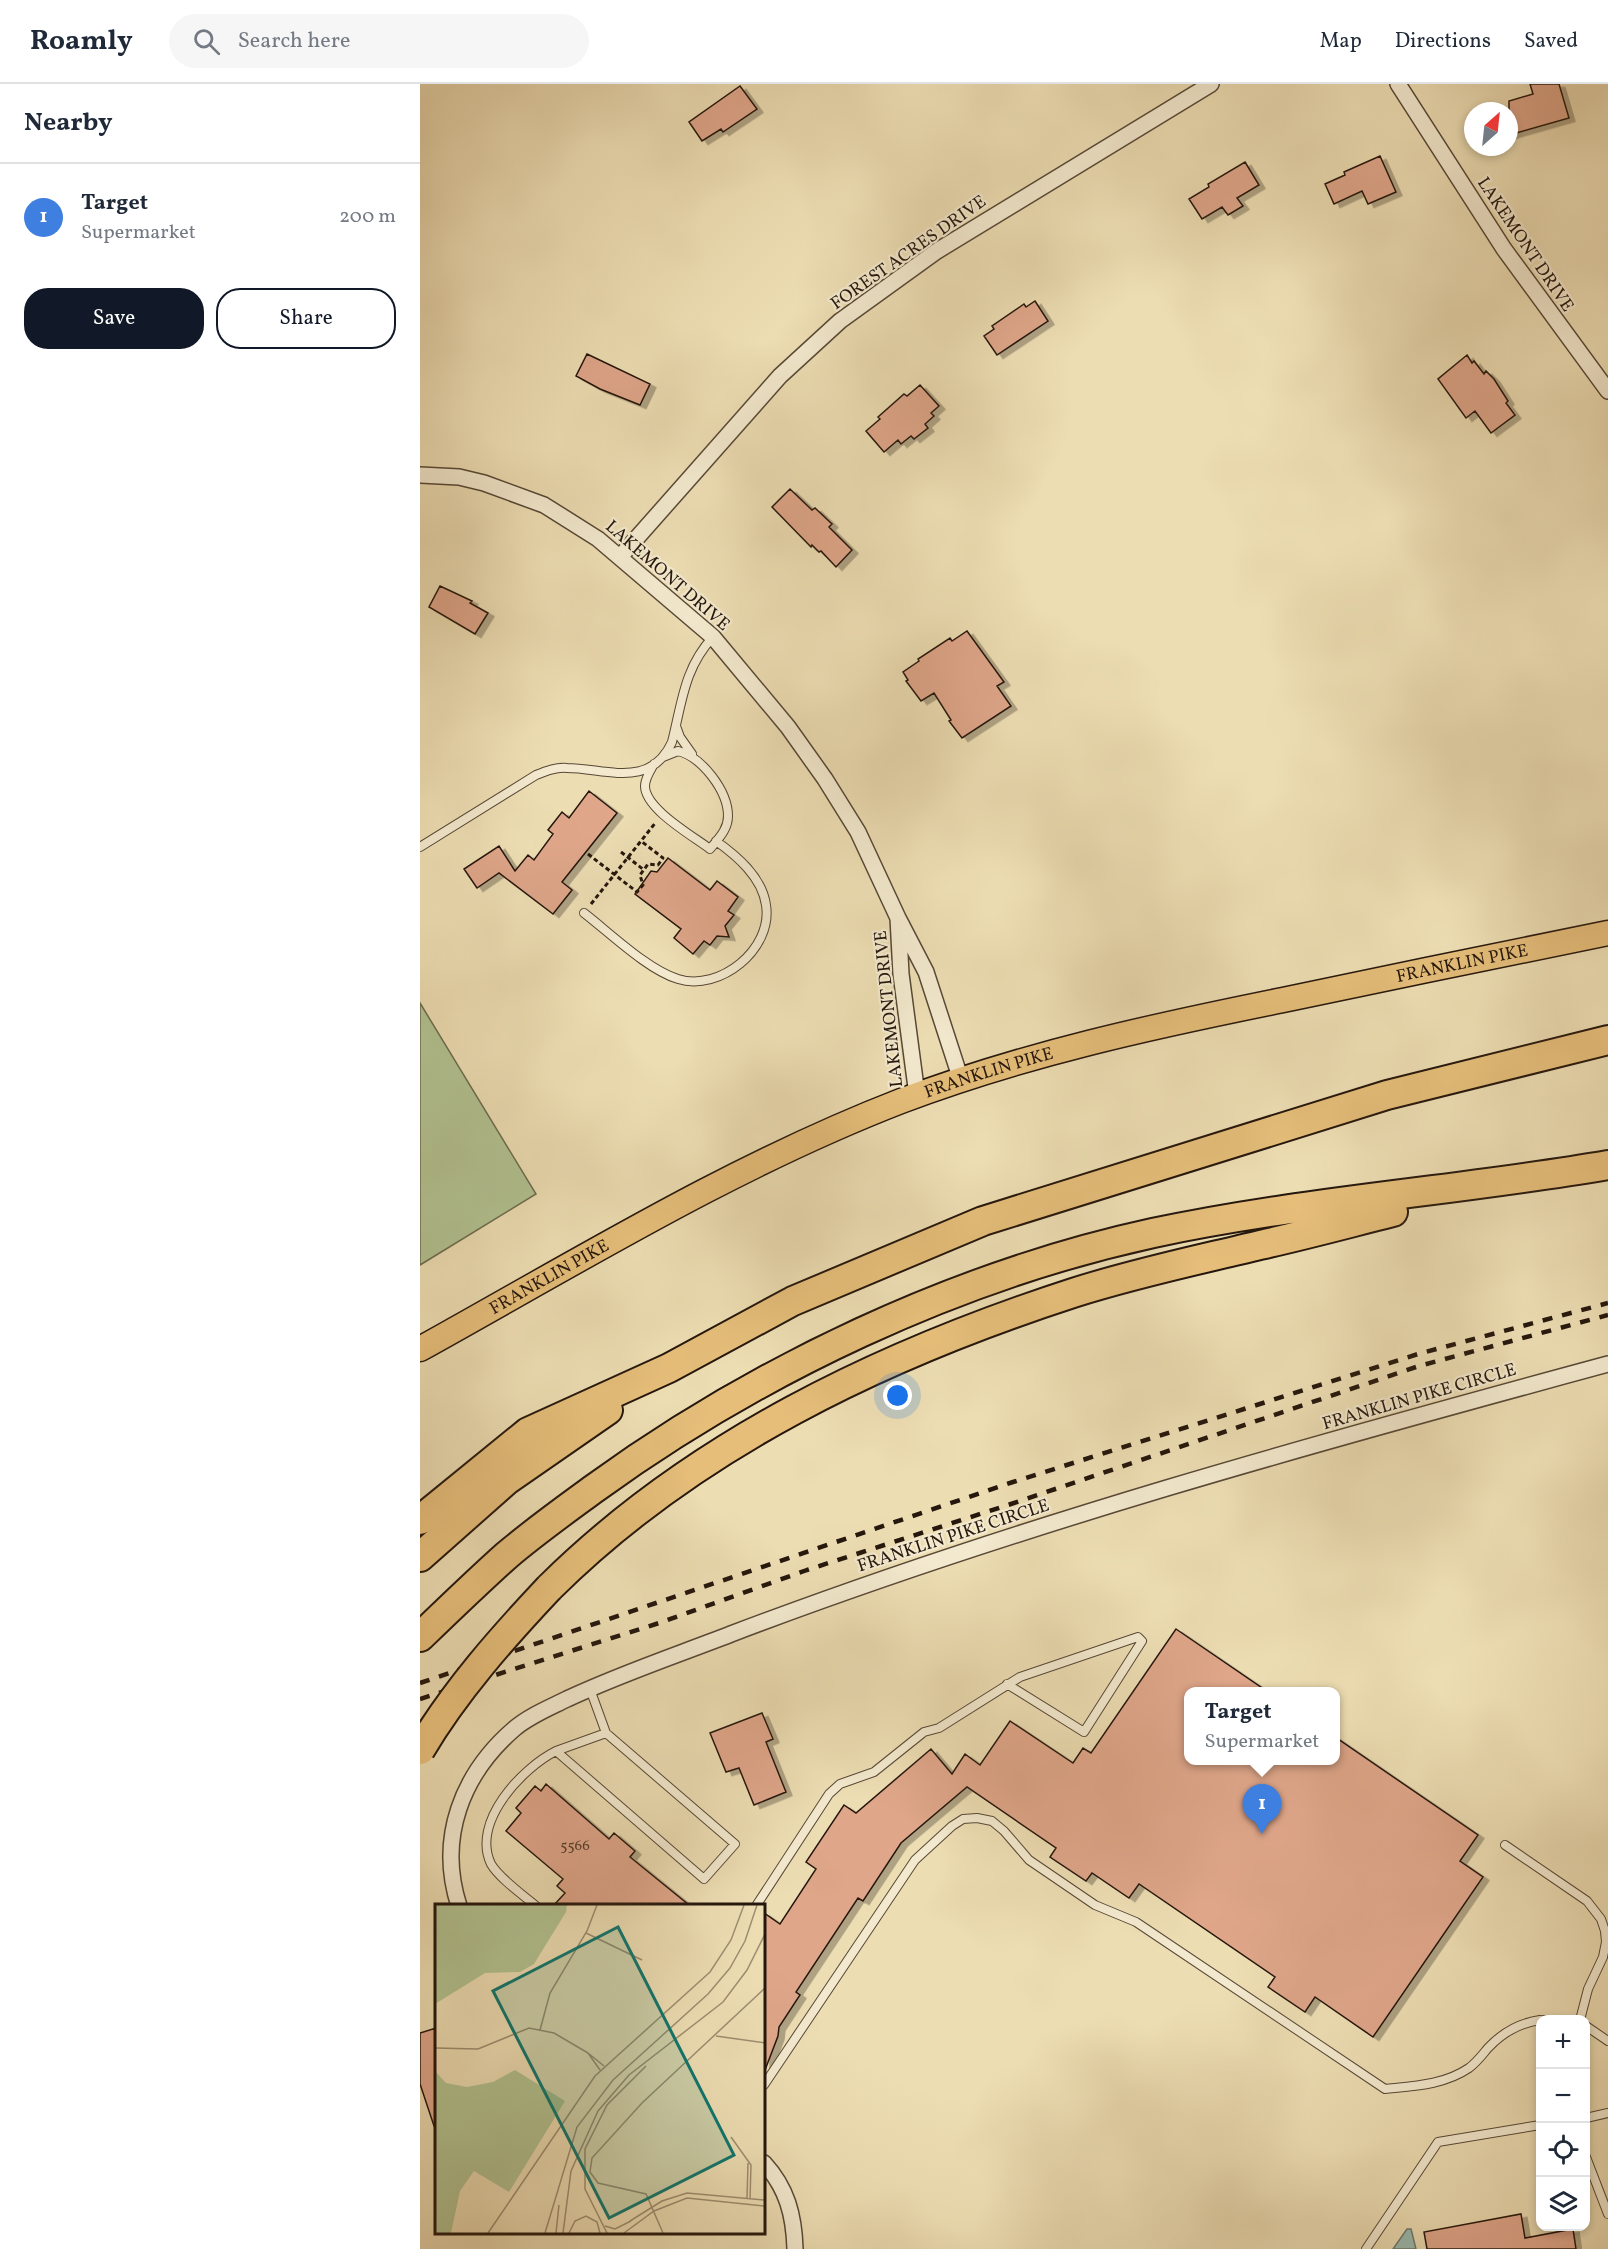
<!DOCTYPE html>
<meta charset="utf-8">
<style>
body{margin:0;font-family:Vollkorn,serif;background:#f6f6f7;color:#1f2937}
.controls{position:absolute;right:18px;bottom:18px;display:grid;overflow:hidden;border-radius:12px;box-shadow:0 3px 9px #0003}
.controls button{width:54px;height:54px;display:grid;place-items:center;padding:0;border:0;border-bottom:2px solid #e0e1e3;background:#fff;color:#1f2937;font:30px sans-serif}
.compass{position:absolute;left:1044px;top:18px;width:54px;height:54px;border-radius:50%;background:#fff;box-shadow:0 3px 9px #0003;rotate:27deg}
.you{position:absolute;left:478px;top:1312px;width:21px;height:21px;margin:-15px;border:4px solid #fff;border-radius:50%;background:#1a73e8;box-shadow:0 0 0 9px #1a73e833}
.badge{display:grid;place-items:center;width:39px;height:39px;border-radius:50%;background:#111827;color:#fff;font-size:20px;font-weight:700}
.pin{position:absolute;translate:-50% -50px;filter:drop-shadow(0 2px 3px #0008)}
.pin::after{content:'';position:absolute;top:32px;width:21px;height:18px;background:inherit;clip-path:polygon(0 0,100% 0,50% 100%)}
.popup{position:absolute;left:764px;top:1603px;width:156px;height:78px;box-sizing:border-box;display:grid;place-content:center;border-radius:12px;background:#fff;filter:drop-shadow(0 2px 4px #0005);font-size:20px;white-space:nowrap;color:#747a83}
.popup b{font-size:22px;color:#1f2937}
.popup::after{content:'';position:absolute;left:50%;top:100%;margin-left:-12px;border:12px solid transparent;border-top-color:#fff}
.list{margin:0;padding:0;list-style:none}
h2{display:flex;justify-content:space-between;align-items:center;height:78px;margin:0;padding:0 24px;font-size:26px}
h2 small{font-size:20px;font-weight:400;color:#747a83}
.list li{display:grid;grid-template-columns:39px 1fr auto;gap:18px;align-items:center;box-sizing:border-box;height:108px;padding:0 24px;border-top:2px solid #e0e1e3}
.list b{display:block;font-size:22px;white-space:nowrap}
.list p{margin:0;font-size:20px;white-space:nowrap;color:#747a83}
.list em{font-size:20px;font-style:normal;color:#747a83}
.actions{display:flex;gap:12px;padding:18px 24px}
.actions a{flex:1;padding:14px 0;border:2px solid #111827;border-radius:24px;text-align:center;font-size:21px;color:#111827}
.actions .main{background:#111827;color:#fff}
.icon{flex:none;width:33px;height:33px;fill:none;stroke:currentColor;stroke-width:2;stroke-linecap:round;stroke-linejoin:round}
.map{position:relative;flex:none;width:1188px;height:2165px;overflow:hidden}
header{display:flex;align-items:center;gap:36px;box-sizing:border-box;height:84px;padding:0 30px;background:#fff;border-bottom:2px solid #e0e1e3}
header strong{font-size:28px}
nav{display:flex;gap:33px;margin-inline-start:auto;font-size:21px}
.search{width:420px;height:54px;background:#f6f6f7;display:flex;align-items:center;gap:15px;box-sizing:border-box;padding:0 21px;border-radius:33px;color:#747a83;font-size:22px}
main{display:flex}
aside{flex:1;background:#fff}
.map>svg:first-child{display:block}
.green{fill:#b2c291;stroke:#6c6c4f;stroke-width:1.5}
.water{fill:#9abbb2;stroke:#6b7970;stroke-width:1.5}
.building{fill:#dfa68a;stroke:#25170d;stroke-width:1.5;filter:url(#shadow)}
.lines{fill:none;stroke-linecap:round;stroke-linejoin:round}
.service-casing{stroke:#574836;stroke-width:10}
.minor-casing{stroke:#574836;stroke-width:18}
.primary-casing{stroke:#25170d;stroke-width:27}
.motorway-casing{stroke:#25170d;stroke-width:32}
.path{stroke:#25170d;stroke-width:3;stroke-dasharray:4.5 3;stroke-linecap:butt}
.service{stroke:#f3e9ce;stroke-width:8}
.minor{stroke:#f3e9ce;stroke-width:15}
.primary{stroke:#e6be7a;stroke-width:24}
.motorway{stroke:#e6be7a;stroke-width:28}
.rail{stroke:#25170d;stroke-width:4.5;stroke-dasharray:10 10;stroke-linecap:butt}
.motorway-bridge-casing{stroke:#25170d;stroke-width:32;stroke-linecap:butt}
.motorway-bridge{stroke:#e6be7a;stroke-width:28}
.labels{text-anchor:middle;stroke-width:4.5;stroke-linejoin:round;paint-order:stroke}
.number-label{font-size:15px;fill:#543b2c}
.street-label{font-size:18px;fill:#25170d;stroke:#f3e9ce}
.inset-road{fill:none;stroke:#9d8e71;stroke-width:1.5}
.view{fill:#0f766e;fill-opacity:0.15;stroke:#0f766e;stroke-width:3}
.inset-edge{fill:none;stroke:#25170d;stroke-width:3}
</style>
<header>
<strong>Roamly</strong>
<div class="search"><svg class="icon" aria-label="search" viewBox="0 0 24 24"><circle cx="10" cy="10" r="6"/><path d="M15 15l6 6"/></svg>Search here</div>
<nav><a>Map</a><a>Directions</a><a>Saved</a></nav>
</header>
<main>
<aside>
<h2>Nearby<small></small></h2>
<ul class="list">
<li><span class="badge" style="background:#3f7fe0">1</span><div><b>Target</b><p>Supermarket</p></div><em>200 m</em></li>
</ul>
<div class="actions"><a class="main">Save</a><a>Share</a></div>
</aside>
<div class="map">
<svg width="1188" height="2165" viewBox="0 0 1188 2165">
<defs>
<filter id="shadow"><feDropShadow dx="6" dy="3.5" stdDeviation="0" flood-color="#0004"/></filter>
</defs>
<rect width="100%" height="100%" fill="#edddb3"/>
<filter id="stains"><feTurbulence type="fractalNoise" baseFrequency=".00333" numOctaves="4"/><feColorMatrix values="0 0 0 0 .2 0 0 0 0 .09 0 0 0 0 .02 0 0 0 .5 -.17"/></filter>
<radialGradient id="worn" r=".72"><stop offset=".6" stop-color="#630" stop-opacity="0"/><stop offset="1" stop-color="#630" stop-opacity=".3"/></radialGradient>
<path class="green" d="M0,919L116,1110L0,1181Z"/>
<path class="water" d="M987,2145H991L996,2165H973Z"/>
<path class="building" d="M1110,0H1139L1149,34L1089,51V17L1113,10Z
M320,2L337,25L303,48L301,45L282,57L269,38Z
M960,72L976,108L948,120L942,107L914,120L905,100L925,91L924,88Z
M825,78L839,101L817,114L823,122L808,131L802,123L782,135L769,115L789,103L788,100Z
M615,217L628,237L577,271L564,252L574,245L572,242L604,220L606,223Z
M167,270L230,300L220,321L180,305L156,292Z
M1047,271L1052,279L1054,277L1064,290L1066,287L1074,295L1088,317L1086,319L1095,331L1071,349L1055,327L1046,334L1018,295Z
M500,301L519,322L511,329L514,332L505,340L508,344L494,355L491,352L481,360L478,356L464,368L446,347L460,335L458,333L484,310L487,312Z
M370,405L392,426L395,424L412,440L409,443L432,466L416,483L401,467L399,468L392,461L391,463L352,423Z
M20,502L52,517L50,519L68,529L55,550L9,523Z
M547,547L584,598L577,602L591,622L542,654L529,637L531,636L514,609L501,617L486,597L488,596L483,588L499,577L498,575L530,554L532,557Z
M169,707L197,729L142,798L152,806L133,830L79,789L57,804L44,785L79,762L95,787L108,771L114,776L133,750L128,746L142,728L149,734Z
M248,774L290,806L297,797L318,813L308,827L314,831L305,842L309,853L297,852L290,861L284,857L273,870L254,854L261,845L215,810L231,787L237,788Z
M756,1545L848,1608H768V1677H915V1653L1058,1751L1040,1777L1063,1793L953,1953L895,1913L885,1928L848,1903L855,1893L719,1800L709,1814L672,1789L666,1797L630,1773L636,1764L547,1703L481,1759L443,1817L438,1814L376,1908L380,1911L359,1943L358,1952L345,1986H344V1829L360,1840L396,1785L386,1778L424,1721L436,1729L511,1665L532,1690L545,1670L560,1681L590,1637L653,1679L663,1664L671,1669Z
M342,1629L353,1655L346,1658L366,1708L334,1721L319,1684L306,1688L290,1649Z
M126,1700L189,1755L194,1749L215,1767L210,1773L269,1821H134L145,1809L137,1802L143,1795L86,1747L101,1729L96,1724L115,1702L121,1707Z
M16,1944V2041L14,2042L0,2000V1949Z
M1101,2130L1105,2154L1153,2145L1156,2165H1007L1004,2148Z"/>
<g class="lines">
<defs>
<path id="service" d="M256,642L260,653L272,670
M234,680C230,687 225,694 225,702C225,725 273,752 290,765C298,755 308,746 308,732C308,707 282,673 258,667L243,673
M0,763L116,691C126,687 136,683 147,684C185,684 230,706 252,658C262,619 264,584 293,553
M164,829C190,849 228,886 258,895C300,908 353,865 346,821C342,793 317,772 296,757
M136,1667L186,1649
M1085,1761L1167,1817L1181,1835L1185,1847L1186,1858L1183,1873L1168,1905L1160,1936
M116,1822C103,1811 79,1794 71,1780C51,1738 102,1684 136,1667L284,1795L315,1760L186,1649L170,1605
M336,1822L409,1710L420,1700L454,1688L504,1648L519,1644L600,1593L718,1553L722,1557L664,1648L587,1600
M1124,1936H1143
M1166,1942L1188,1957
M344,2001L495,1776L532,1742L543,1735L557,1734L572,1737L584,1747L609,1776L675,1821L716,1838L965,2005C994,2002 1024,2001 1049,1984C1057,1978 1062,1971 1068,1964C1083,1948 1099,1939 1120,1936
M1166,2034L1188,2029
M1166,2073L1188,2130
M946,2165L1018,2058L1120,2041"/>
<path id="minor" d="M978,0L1084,165L1188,307
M0,391L39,393L64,399L124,421L178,455L293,553L368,643L405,695L438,748L478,834
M200,473L360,292L420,237L517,167L791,0
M497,1011L481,890L478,834L506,888L541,996
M39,1822C17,1754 42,1690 94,1645C109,1632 129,1624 147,1615C200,1590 257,1571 311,1550C598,1441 893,1360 1188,1280
M344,2079C367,2104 374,2131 375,2165"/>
<g id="primary">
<path id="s1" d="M0,1265C157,1178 313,1082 481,1017C605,970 734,942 863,916C971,893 1080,871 1188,849"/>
</g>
<path id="motorway" d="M0,1436L108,1348L249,1284L373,1217L563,1137L967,1011L1188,956
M0,1473L87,1396L188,1326
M129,1504C273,1361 462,1271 653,1209C715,1189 778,1176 840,1161C885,1151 929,1139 973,1128
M0,1553C28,1526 57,1498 86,1472C114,1448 145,1426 175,1404C338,1286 536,1192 733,1149C883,1117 1037,1107 1188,1081"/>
</defs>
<use href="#service" class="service-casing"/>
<use href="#minor" class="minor-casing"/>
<use href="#primary" class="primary-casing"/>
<use href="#motorway" class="motorway-casing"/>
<path class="path" d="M201,768L224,786
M168,770L217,808L223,801L220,791L228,780L238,781L243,774L221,757
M171,820L236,738"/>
<use href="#service" class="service"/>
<use href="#minor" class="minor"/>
<use href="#primary" class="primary"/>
<use href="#motorway" class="motorway"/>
<path class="rail" d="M0,1599L593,1398L998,1270L1188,1219
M0,1615L239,1539L387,1486L591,1420L999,1282L1188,1231"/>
<defs>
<path id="motorway-bridge" d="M0,1666C35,1607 82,1554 129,1504"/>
</defs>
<use href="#motorway-bridge" class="motorway-bridge-casing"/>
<use href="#motorway-bridge" class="motorway-bridge"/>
</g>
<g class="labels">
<g class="number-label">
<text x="155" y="1766">5566</text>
</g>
<g class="street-label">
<text transform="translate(1106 160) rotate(56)" y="6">LAKEMONT DRIVE</text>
<text transform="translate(488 168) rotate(-35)" y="6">FOREST ACRES DRIVE</text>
<text transform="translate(248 491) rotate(41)" y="6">LAKEMONT DRIVE</text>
<text dy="6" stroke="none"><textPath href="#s1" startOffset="1120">FRANKLIN PIKE</textPath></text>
<text transform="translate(468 925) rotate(-96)" y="6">LAKEMONT DRIVE</text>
<text dy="6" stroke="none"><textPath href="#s1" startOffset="634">FRANKLIN PIKE</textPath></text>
<text dy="6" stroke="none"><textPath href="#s1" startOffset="148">FRANKLIN PIKE</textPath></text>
<text transform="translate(999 1312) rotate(-16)" y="6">FRANKLIN PIKE CIRCLE</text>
<text transform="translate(533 1451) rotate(-18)" y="6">FRANKLIN PIKE CIRCLE</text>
</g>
</g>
<g transform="translate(15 1820)">
<rect width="330" height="330" fill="#edddb3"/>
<path d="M0,1H132L131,8L99,60L85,68L50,69L0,100ZM80,166L130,197L74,288L39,267L25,287L16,329H0V167L11,179L32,183L58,178Z" fill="#b2c291"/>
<path class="inset-road" d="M151,29L207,56M105,126L115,89L152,27L162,1M281,132L330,139M0,144L43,145L94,124L119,129L153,149M165,166L153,149L169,162M296,233L316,261L315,295M312,294L313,259M195,317L227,297L252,289L330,296M170,322L180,325L196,317M53,329L160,172L275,68L296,36L309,1M110,329L142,223L178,176L273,90L295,64L310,37L322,1M121,329L124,301M128,329L136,267L163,207L194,171L288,98L312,66L330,30M134,329L140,317L151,312L162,318L165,329M172,329L150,285V245L172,201L211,162M189,329L219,307L252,294L330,302M228,329L211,290L163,279L155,268L157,254L207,199L330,84"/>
<path class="view" d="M183,23L299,251L174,314L58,87Z"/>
<rect width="330" height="330" class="inset-edge"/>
</g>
<rect width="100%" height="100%" filter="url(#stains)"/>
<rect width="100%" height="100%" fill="url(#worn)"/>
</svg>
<div class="controls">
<button>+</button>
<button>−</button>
<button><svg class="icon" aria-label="locate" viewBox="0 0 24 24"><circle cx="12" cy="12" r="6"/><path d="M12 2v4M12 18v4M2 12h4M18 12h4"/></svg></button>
<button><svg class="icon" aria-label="layers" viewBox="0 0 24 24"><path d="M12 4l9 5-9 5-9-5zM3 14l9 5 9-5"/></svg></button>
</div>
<svg class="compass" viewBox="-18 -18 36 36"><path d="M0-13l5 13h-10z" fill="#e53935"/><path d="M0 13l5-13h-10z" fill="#747a83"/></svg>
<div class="you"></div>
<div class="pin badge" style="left:842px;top:1750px;background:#3f7fe0">1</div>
<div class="popup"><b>Target</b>Supermarket</div>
</div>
</main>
